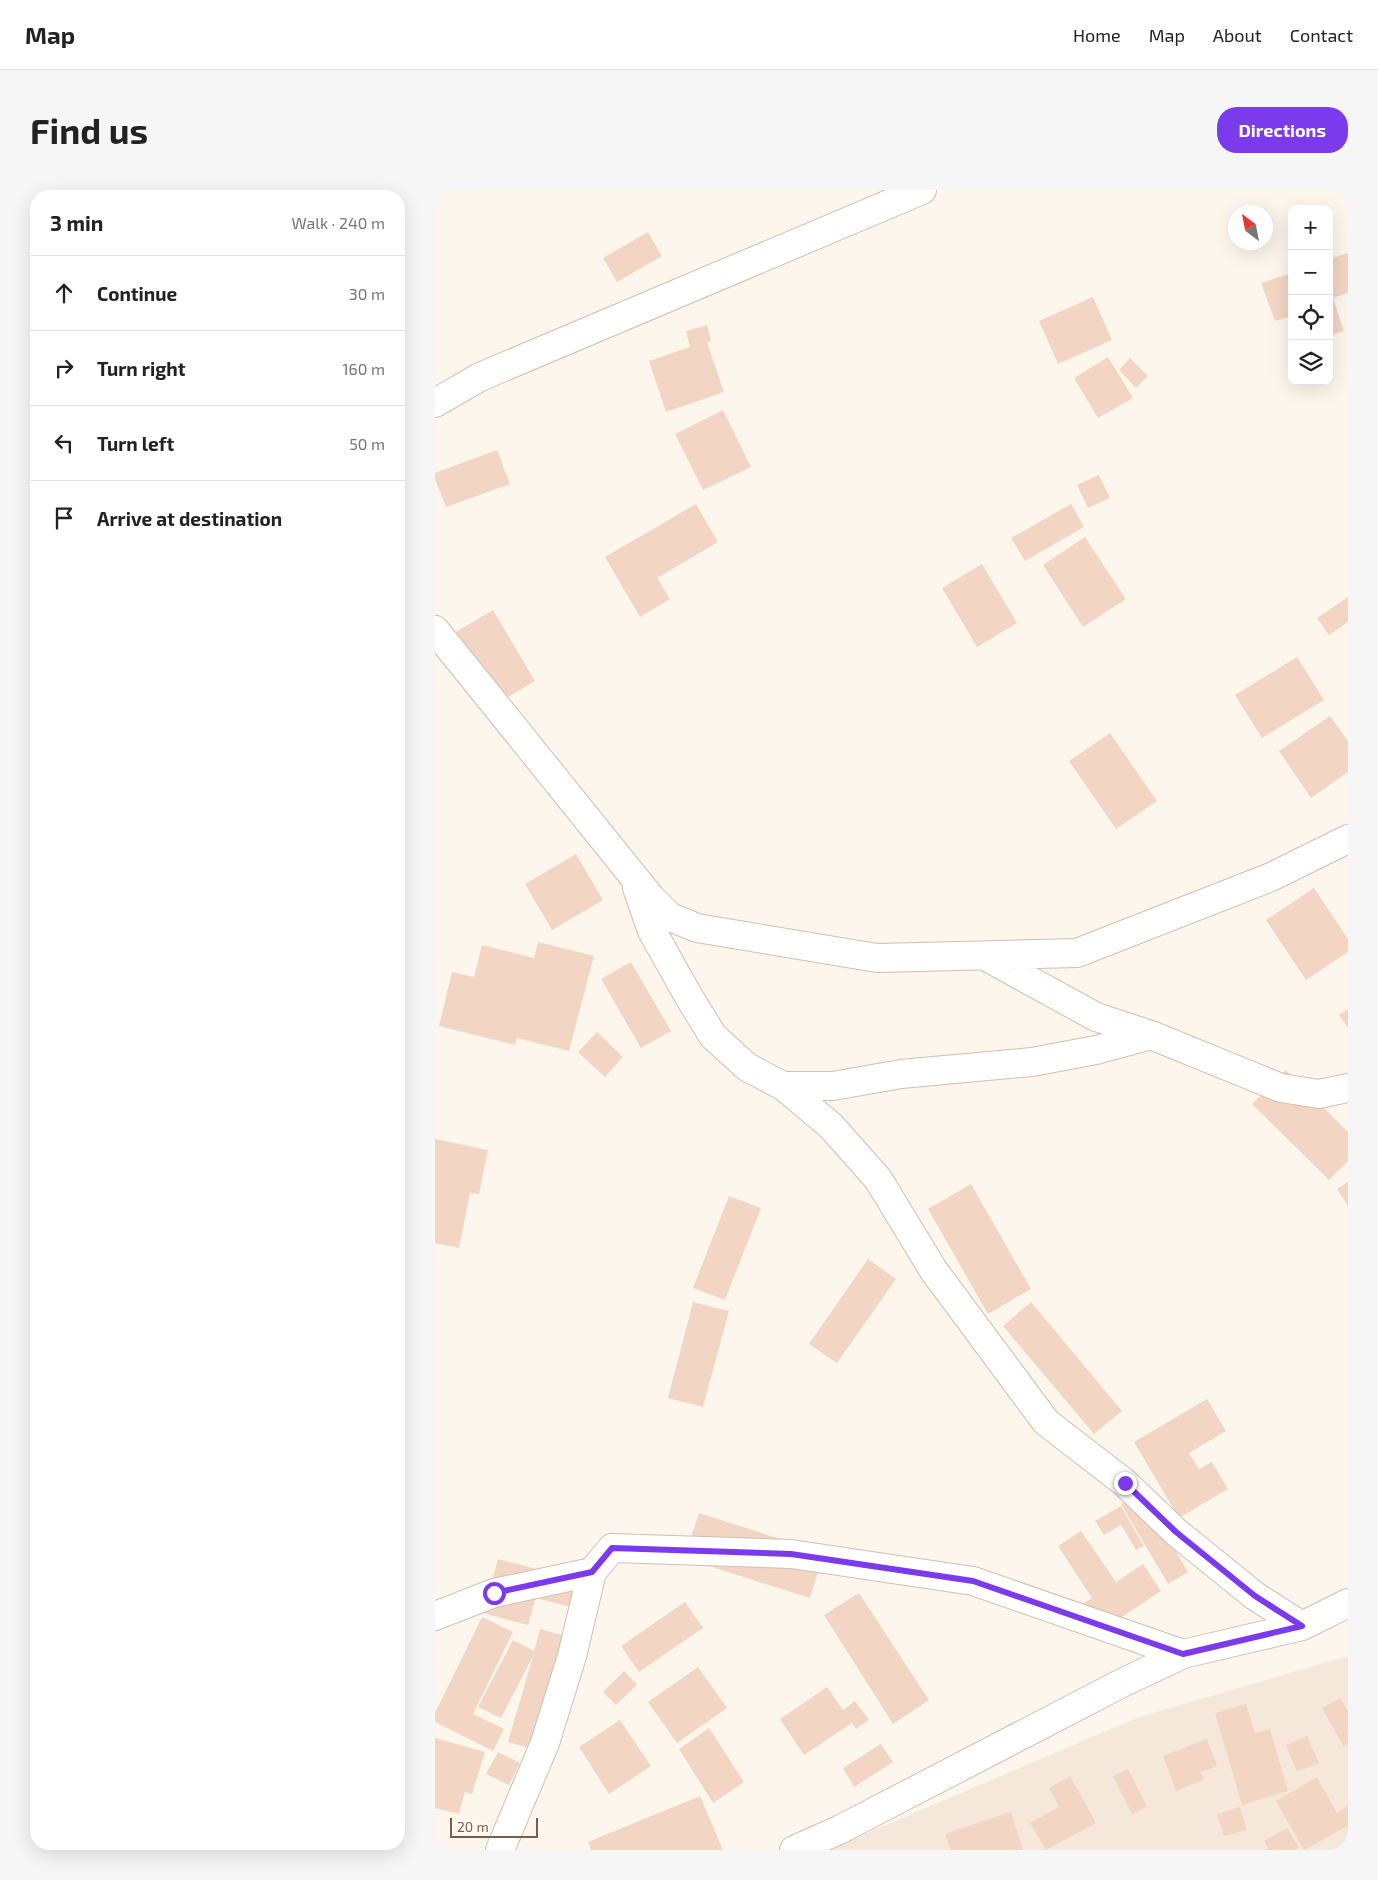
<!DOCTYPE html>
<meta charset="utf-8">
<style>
body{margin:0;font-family:"Exo 2",sans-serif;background:#f6f6f6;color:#222}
.controls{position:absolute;right:15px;top:15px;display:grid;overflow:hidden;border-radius:10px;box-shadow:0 5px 20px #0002}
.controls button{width:45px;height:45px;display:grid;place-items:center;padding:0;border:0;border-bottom:1px solid #e0e0e0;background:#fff;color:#222;font:25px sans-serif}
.compass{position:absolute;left:793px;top:15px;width:45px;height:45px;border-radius:50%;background:#fff;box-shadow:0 5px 20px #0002;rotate:328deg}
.scale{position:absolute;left:15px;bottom:12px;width:88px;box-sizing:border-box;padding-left:5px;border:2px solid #7a5c4d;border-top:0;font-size:14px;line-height:18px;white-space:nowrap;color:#7a5c4d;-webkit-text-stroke:4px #fffaf3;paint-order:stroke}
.stop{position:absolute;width:15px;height:15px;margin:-11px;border:4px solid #7c3aed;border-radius:50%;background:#fff}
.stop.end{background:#7c3aed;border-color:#fff;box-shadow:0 1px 5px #0008}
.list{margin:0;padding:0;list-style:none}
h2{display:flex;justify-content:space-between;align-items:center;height:65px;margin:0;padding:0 20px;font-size:21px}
h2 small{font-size:16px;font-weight:400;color:#767676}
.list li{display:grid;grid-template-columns:32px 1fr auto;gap:15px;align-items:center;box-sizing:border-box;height:75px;padding:0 20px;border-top:1px solid #e0e0e0}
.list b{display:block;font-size:19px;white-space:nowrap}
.list em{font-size:16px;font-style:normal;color:#767676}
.icon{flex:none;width:28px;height:28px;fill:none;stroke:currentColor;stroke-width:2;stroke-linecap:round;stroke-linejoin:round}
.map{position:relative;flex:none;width:913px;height:1660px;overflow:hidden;border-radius:20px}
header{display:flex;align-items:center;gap:30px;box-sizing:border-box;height:70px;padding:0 25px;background:#fff;border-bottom:1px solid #e0e0e0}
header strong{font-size:24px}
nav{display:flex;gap:28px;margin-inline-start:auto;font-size:18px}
.intro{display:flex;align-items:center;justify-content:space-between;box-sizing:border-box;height:120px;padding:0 30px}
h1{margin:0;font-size:35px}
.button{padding:12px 22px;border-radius:20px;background:#7c3aed;color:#fff;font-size:18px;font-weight:700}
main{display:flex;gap:30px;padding:0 30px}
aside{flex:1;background:#fff;border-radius:20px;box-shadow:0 5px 20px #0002}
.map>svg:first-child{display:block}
.residential{fill:#f5e8da}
.building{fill:#f3d5c3}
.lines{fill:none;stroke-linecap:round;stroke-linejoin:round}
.minor-casing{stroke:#d1beb0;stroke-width:30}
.tertiary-casing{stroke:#d1beb0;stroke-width:30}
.minor{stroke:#fff;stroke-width:28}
.tertiary{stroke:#fff;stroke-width:28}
.route{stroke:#7c3aed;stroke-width:6}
</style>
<header>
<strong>Map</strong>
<nav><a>Home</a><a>Map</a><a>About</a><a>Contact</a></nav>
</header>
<div class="intro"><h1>Find us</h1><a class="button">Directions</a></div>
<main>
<aside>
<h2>3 min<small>Walk · 240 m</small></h2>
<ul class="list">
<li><svg class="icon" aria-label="ahead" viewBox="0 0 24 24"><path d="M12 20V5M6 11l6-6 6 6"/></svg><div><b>Continue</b></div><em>30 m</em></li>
<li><svg class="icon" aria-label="right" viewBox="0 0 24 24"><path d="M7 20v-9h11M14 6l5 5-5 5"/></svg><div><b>Turn right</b></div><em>160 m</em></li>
<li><svg class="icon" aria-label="left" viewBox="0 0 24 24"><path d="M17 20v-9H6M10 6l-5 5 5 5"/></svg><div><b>Turn left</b></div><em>50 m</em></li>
<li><svg class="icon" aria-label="arrive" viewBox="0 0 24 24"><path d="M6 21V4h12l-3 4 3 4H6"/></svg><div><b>Arrive at destination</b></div></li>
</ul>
</aside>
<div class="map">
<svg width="913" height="1660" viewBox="0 0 913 1660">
<rect width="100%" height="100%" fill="#fdf6ec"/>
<path class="residential" d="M913,1466V1660H392L704,1527Z"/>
<path class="building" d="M213,42L227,66L182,92L168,68Z
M913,63V103L898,108L909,141L894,146V69Z
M857,83V126L840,131L826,93Z
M658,107L677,150L623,174L604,131Z
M272,135L276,151L272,152L289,202L231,222L214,171L255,157L251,141Z
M673,167L698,208L663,228L639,188Z
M695,168L713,186L701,198L684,180Z
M288,220L316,277L268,300L240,244Z
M62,260L75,294L11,317L0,289V283Z
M664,285L675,308L653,318L642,295Z
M261,314L283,352L222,388L235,409L205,427L170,367Z
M636,314L649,337L590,371L576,348Z
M650,347L691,409L648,437L608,375Z
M547,374L582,433L542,457L507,398Z
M913,407V432L894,445L882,428Z
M58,420L100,491L56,517L14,446Z
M862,467L889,510L827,548L800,505Z
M895,526L913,551V582L876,608L844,561Z
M675,543L722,611L681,639L634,571Z
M141,664L168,710L117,740L90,694Z
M879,698L913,749V762L871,790L831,730Z
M103,752L159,766L134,861L82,848L80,855L4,836L17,782L39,787L47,755L99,768Z
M196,772L236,841L206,858L166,789Z
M913,819V838L904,825Z
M162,842L188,867L170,887L143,862Z
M851,880L913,942V971L894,990L817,914Z
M0,949L53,960L44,1004L35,1003L24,1058L0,1053Z
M913,992V1016L902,999Z
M536,994L596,1099L553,1124L493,1019Z
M294,1006L326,1018L290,1110L258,1098Z
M433,1069L461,1089L402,1173L374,1154Z
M258,1112L294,1121L268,1217L233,1208Z
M596,1112L687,1221L659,1244L568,1136Z
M772,1209L791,1241L754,1263L764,1279L777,1272L793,1299L744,1328L699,1252Z
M706,1302L753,1382L733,1394L686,1314Z
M686,1316L709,1356L701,1360L686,1335L669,1345L660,1331Z
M264,1323L389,1363L375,1408L249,1368Z
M646,1341L681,1392L708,1374L726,1401L658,1446L640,1419L657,1408L623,1356Z
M63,1369L147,1391L139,1418L101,1408L93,1435L48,1423Z
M424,1403L494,1510L458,1534L389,1425Z
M250,1412L268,1438L204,1482L186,1456Z
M47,1427L78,1442L38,1524L69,1539L58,1561L0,1532V1523Z
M105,1439L138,1448L105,1561L73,1552L98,1466L66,1528L43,1517L78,1450L99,1461Z
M263,1477L292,1518L242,1553L213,1512Z
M189,1481L202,1495L181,1515L168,1502Z
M392,1497L408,1520L420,1511L434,1530L421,1539L417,1533L369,1565L345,1529Z
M905,1508L913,1521V1554L909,1557L887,1518Z
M811,1514L820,1543L835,1539L853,1601L807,1615L780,1523Z
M185,1530L216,1576L174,1604L144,1557Z
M274,1538L309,1592L278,1613L244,1559Z
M872,1546L884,1573L862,1582L851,1555Z
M0,1548L50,1562L37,1604L30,1602L24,1624L0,1618Z
M772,1549L782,1576L766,1582L769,1590L741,1601L728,1566Z
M446,1554L458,1572L419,1597L408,1578Z
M63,1562L85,1573L74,1595L51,1584Z
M693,1579L712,1617L697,1624L678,1586Z
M635,1586L661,1633L611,1660L595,1633L624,1617L614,1598Z
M882,1587L902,1623L913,1616V1636L869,1660L841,1611Z
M265,1606L288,1660H156L153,1652Z
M805,1617L812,1640L789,1646L782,1624Z
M576,1622L588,1660H516L510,1644Z
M852,1638L864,1658L860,1660H834L829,1651Z"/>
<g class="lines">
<defs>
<path id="minor" d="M0,440L216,708L235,727L262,738L442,768L642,763L836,687L913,649
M202,698L217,741L254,807L278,846L312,877L348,896L396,936L443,989L499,1081L611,1232L690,1293L741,1342L820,1406L867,1436
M550,766L661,827L716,845L846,898L884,904L913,898
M348,896H398L466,884L597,872L661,860L716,845
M0,1426L59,1403L157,1382
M65,1660L110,1553L137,1466L157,1382L177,1358L356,1364L538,1391L748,1464
M359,1660L404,1640L687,1493L748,1464L867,1436L913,1413"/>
<path id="tertiary" d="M0,213L45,187L487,0"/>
</defs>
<use href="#minor" class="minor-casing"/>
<use href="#tertiary" class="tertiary-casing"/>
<use href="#minor" class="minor"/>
<use href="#tertiary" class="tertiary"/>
</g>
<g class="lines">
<path class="route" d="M59,1403L157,1382L177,1358L356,1364L538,1391L748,1464L867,1436L820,1406L741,1342L690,1293"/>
</g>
</svg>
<div class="controls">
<button>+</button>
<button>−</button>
<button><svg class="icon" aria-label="locate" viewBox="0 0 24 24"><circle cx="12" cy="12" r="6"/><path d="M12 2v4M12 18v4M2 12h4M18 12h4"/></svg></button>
<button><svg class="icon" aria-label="layers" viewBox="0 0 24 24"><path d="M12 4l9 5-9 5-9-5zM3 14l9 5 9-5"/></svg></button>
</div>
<svg class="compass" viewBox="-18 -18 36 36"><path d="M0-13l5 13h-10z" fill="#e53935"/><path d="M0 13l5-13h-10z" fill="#767676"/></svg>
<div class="scale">20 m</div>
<div class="stop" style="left:59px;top:1403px"></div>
<div class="stop end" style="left:690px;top:1293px"></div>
</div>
</main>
